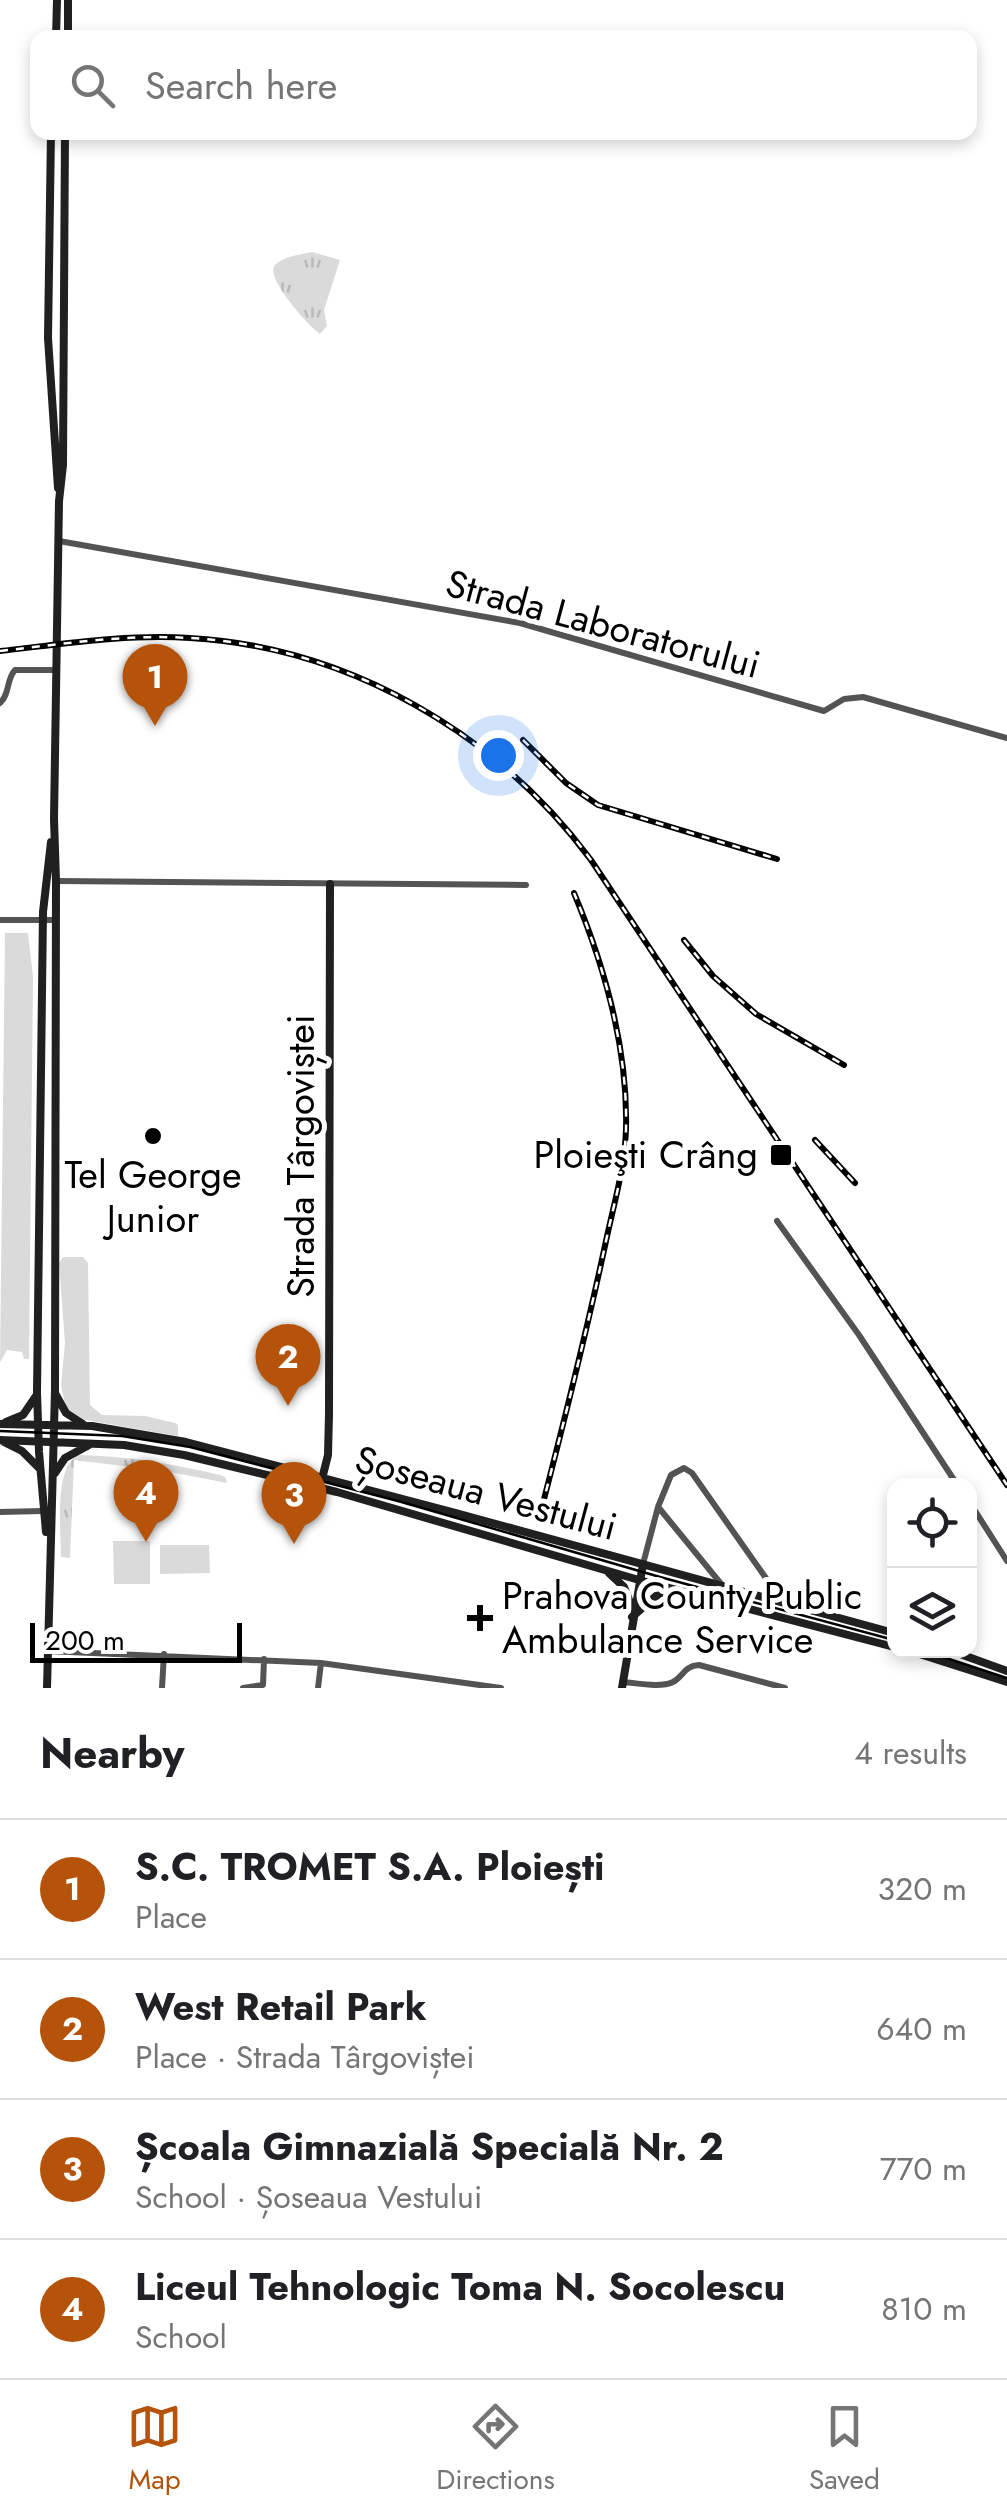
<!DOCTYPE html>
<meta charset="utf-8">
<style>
body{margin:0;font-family:Jost,sans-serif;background:#f2f2f2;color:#202124}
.controls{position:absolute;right:30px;bottom:30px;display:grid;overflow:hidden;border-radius:20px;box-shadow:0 5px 15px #0003}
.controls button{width:90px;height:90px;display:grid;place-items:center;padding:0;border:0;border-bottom:2px solid #e0e0e0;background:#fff;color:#202124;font:50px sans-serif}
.scale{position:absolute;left:30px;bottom:25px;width:212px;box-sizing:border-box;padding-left:10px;border:5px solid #000;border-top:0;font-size:28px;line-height:35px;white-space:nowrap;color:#000;-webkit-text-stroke:8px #fff;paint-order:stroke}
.you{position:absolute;left:498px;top:755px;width:35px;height:35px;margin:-25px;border:8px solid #fff;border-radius:50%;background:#1a73e8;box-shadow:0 0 0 15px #1a73e833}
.badge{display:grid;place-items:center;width:65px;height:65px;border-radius:50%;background:#b45309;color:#fff;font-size:32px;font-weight:700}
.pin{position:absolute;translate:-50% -82px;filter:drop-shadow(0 2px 5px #0008)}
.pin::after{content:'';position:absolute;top:52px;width:35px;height:30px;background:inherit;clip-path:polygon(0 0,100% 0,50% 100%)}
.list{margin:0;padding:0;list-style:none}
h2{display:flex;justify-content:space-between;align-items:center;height:130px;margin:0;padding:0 40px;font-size:42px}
h2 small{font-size:32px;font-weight:400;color:#757577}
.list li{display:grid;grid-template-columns:65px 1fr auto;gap:30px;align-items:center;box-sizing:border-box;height:140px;padding:0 40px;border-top:2px solid #e0e0e0}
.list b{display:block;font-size:38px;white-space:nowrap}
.list p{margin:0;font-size:32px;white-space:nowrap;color:#757577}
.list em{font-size:32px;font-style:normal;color:#757577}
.icon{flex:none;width:55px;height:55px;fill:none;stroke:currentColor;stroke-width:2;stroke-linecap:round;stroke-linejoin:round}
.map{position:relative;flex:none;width:1007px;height:1688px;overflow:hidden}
.search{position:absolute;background:#fff;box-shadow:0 5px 15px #0003;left:30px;right:30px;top:30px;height:110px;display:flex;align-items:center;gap:25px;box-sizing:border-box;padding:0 35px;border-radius:20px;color:#757577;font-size:38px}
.sheet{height:690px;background:#fff}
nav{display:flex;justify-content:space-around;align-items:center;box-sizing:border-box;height:140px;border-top:2px solid #e0e0e0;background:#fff;font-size:28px;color:#757577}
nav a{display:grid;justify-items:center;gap:5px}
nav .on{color:#b45309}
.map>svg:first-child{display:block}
.grass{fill:url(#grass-tufts)}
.park{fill:#dadada}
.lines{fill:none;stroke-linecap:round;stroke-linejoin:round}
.street{stroke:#535353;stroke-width:6}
.secondary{stroke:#202020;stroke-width:8}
.tram{stroke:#000;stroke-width:2.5}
.rail-casing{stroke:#000;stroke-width:6}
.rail{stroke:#fff;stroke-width:2.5;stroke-dasharray:8;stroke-linecap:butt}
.poi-dot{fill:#000;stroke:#fff;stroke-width:4}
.labels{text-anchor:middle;stroke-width:10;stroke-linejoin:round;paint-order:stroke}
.street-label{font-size:38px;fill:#000;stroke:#fff}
.poi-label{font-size:38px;fill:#000;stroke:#fff;text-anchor:end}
</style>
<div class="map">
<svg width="1007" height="1688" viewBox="0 0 1007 1688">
<defs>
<pattern id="grass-tufts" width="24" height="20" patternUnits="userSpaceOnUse" patternTransform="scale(2.5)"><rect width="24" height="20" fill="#dadada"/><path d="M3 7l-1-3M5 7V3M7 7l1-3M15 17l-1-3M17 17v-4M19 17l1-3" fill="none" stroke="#b9b9b9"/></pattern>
</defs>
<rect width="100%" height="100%" fill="#fff"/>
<path class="grass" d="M312,252L340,260L324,310L327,326L320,334C309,327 264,277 275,265C282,257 302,254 312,252Z
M79,1455C127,1456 173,1464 220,1475L225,1477L227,1483L165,1471L74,1460L70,1558L61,1557C61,1531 53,1466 79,1455Z"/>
<path class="park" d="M5,933H28L33,977L29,1359H24L22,1352L7,1350L0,1362Z
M63,1257H83L88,1263L90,1405L102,1415L145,1416L175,1423L178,1425V1436L85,1420L66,1409L61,1385L65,1343L59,1263Z
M113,1541H150V1584H114Z
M160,1545H209L210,1573L160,1574Z"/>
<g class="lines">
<path class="street" d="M59,541L520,623L824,711L844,699L863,697L1007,738
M0,703C10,694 6,680 15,670H57
M56,881L526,885
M0,920H55
M777,1221L859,1335L958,1486
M970,1503L1007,1561
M659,1508L722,1585L718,1601
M0,1512L43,1511
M643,1564L658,1507L671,1475L684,1468L692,1473L782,1601
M47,1651L321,1663L501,1688
M623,1682C637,1683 660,1688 673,1682C684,1676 684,1666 699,1665L785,1688
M162,1688L164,1654
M243,1688L263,1685L264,1659
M318,1688L321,1663"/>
<path class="secondary" d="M68,0V38
M56,38L57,0
M51,132L48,338L58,488
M56,1395L66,1413L83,1424
M6,1422L23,1415L36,1396
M0,1424L92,1426L186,1442L456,1513L894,1633
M0,1440L124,1445L184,1455L337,1492L639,1580L894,1647
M4,1442L22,1451L40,1469
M55,1473L65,1458L89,1445
M322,1479L328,1455L329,1414L330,884
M46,1532L39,1452L37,1392L43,912L51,842
M609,1573L624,1587L631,1605
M632,1617L656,1596L674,1593
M907,1650L1007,1682
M949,1650L1007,1671
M47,1688L55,1390L56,881L54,819L59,501L63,465L65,132
M622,1688L643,1564"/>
<path class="tram" d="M0,1431L122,1436L190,1447L398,1501L660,1577L894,1640
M922,1650L1007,1678"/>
<defs>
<path id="rail" d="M0,651C63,644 126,634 190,638C348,647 497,733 591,860L1007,1485
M523,740L566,783L598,805L777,859
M684,940L713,976L756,1014L844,1065
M815,1140L855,1183
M542,1507C565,1418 587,1330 606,1241C614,1203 625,1167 626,1129C628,1050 604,965 574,893"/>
</defs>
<use href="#rail" class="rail-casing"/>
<use href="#rail" class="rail"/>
</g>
<g class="poi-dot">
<circle cx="153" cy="1136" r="10"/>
<rect x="769" y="1143" width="24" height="24" rx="5"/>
<path d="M475 1603h10v10h10v10h-10v10h-10v-10h-10v-10h10z"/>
</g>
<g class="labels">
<g class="street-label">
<text transform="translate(603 624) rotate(15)" y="13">Strada Laboratorului</text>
<text transform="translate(301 1156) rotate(-90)" y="13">Strada Târgoviștei</text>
<text transform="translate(486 1493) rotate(15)" y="13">Șoseaua Vestului</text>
</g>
<g class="poi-label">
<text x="758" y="1168">Ploieşti Crâng</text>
<text x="153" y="1188" text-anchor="middle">Tel George<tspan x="153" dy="44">Junior</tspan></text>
<text x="502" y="1609" text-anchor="start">Prahova County Public<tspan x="502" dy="44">Ambulance Service</tspan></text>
</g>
</g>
</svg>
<div class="controls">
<button><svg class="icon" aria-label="locate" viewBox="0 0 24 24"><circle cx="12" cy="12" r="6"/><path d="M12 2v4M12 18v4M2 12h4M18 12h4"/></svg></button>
<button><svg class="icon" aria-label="layers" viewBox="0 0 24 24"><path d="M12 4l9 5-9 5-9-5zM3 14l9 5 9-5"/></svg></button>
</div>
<div class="scale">200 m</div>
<div class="you"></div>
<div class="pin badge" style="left:155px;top:726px">1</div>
<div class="pin badge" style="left:288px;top:1406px">2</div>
<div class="pin badge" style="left:294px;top:1544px">3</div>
<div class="pin badge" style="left:146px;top:1542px">4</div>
<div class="search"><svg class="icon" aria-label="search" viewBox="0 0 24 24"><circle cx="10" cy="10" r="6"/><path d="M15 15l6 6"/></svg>Search here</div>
</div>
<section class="sheet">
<h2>Nearby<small>4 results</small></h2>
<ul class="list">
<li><span class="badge">1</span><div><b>S.C. TROMET S.A. Ploiești</b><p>Place</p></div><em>320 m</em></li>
<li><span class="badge">2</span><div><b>West Retail Park</b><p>Place · Strada Târgoviștei</p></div><em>640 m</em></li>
<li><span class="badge">3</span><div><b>Școala Gimnazială Specială Nr. 2</b><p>School · Șoseaua Vestului</p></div><em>770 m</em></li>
<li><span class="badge">4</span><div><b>Liceul Tehnologic Toma N. Socolescu</b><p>School</p></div><em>810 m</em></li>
</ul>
</section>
<nav>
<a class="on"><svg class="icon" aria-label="map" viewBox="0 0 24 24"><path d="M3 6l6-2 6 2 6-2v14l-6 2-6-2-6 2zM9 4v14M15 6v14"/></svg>Map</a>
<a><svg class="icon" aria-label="directions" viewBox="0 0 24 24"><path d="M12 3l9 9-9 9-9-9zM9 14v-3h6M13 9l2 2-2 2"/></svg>Directions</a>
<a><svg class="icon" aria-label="saved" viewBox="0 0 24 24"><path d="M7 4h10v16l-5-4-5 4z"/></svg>Saved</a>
</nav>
